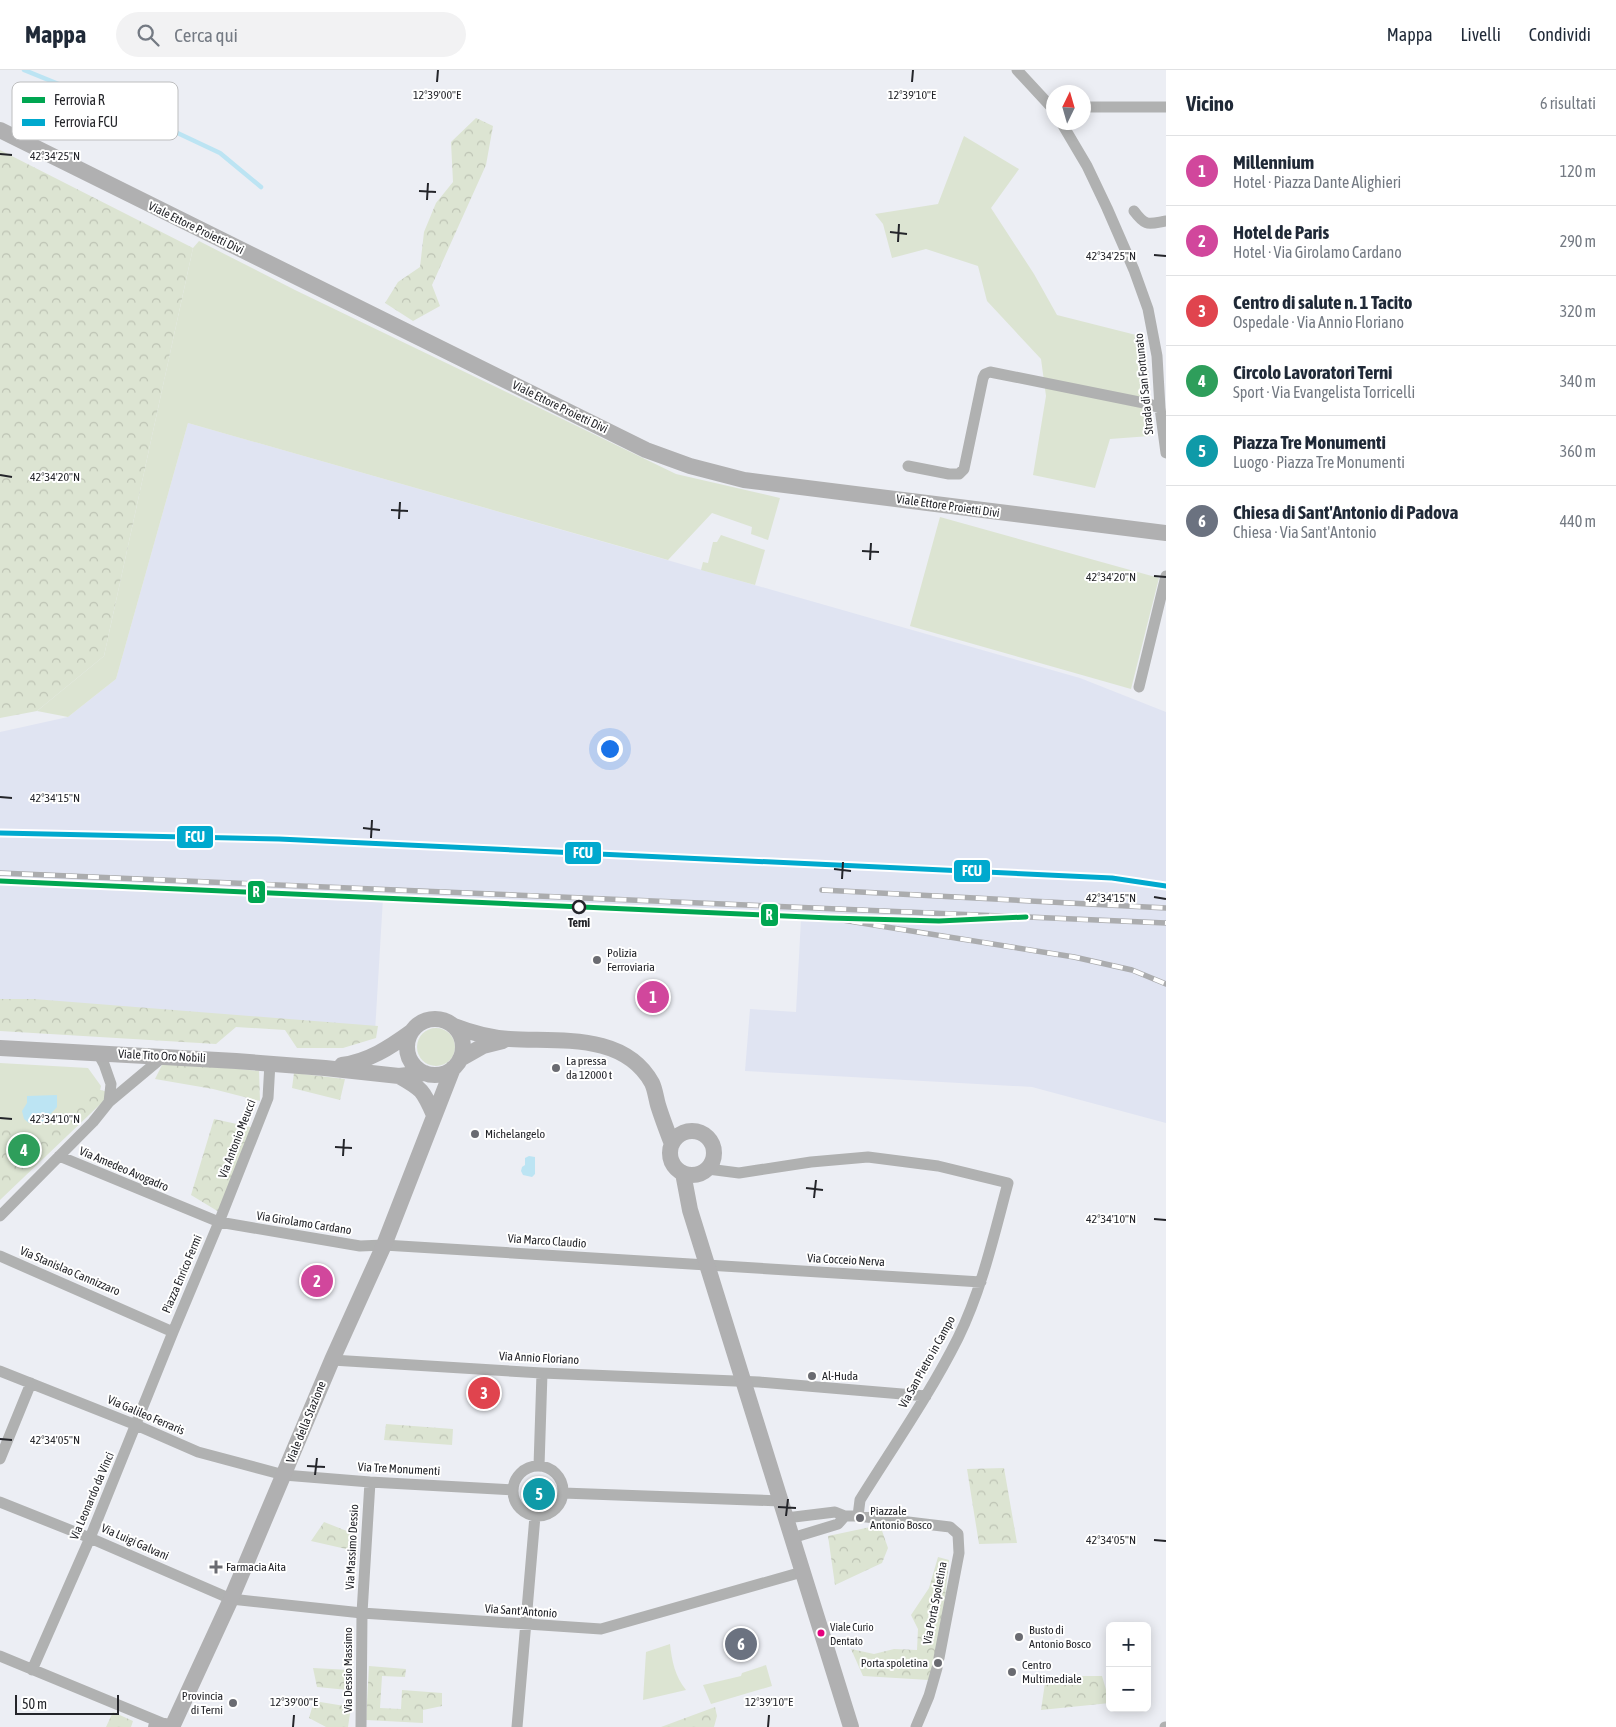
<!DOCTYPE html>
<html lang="it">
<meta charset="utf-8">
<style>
body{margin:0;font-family:"Asap Condensed",sans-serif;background:#f2f2f3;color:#1f2937}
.controls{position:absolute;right:15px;bottom:15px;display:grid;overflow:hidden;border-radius:8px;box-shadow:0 2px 12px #0003}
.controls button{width:45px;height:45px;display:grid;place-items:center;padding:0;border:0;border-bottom:1px solid #e0e1e3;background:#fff;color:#1f2937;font:25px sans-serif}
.compass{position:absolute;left:1046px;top:15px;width:45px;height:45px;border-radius:50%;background:#fff;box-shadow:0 2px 12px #0003;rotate:5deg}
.scale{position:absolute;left:15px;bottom:12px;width:104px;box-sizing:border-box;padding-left:5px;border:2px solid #24252a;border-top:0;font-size:14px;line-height:18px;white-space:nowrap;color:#24252a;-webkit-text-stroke:4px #fff;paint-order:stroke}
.you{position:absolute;left:609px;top:678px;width:18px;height:18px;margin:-12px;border:4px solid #fff;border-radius:50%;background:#1a73e8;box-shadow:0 0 0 8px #1a73e833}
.badge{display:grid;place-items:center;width:32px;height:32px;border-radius:50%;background:#2563eb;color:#fff;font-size:16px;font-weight:700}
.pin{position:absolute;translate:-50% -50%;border:2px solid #fff;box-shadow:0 1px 5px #0006}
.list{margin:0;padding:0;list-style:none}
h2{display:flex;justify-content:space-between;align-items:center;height:65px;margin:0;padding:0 20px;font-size:21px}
h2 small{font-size:16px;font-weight:400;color:#747a83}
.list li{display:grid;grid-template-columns:32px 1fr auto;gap:15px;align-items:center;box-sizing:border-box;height:70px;padding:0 20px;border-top:1px solid #e0e1e3}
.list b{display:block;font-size:19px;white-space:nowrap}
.list p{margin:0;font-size:16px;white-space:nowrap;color:#747a83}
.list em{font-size:16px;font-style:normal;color:#747a83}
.icon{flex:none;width:28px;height:28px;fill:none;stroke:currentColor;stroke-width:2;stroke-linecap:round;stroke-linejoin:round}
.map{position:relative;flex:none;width:1166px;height:1657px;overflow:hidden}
header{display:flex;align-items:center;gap:30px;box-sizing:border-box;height:70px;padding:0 25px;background:#fff;border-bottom:1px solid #e0e1e3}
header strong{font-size:24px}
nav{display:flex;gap:28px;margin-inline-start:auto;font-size:18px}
.search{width:350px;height:45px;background:#f2f2f3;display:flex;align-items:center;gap:12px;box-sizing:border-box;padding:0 18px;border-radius:28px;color:#747a83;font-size:19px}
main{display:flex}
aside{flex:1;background:#fff}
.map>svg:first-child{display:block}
.built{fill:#e0e4f2}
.grass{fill:#dce4d2}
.forest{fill:url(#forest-crowns)}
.water{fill:#bce4f3}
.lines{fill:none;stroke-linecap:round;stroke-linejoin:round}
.stream{stroke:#bce4f3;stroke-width:4.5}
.street{stroke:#b0b1b1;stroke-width:11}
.secondary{stroke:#b0b0b1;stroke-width:16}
.rail-casing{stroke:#abacae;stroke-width:5.5}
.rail{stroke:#fff;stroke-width:4;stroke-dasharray:11;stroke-linecap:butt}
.rail-1-casing{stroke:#fff;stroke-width:9}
.rail-2-casing{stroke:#fff;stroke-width:9}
.rail-1{stroke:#00a651;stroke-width:5}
.rail-2{stroke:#00a9ce;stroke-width:5}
.ticks{fill:none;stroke:#24252a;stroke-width:2}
.stop-dot{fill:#fff;stroke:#24252a;stroke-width:2.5}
.poi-dot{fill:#6a6b71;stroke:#fff;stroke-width:2}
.bus-dot{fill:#e5007d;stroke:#fff;stroke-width:2}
.labels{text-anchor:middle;stroke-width:4;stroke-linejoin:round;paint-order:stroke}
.bus-label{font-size:11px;fill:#24252a;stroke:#fff;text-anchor:start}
.street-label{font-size:12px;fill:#24252a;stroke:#fff}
.stop-label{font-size:12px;font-weight:bold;fill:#24252a;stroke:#fff}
.poi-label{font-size:12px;fill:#24252a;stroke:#fff;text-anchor:start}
.key{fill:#fff;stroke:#bdbebf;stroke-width:1}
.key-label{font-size:14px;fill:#24252a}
.ticks-label{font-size:12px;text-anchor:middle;fill:#24252a;stroke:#fff;stroke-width:4;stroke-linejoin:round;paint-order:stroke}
.line-badge{stroke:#fff;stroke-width:2}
.badge-label{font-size:14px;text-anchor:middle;font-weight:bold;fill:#fff}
</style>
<header>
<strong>Mappa</strong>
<div class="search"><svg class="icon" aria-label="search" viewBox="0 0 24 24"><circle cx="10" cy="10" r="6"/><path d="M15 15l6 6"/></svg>Cerca qui</div>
<nav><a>Mappa</a><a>Livelli</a><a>Condividi</a></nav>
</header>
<main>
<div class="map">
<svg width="1166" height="1657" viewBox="0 0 1166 1657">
<defs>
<pattern id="forest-crowns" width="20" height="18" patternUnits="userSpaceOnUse" patternTransform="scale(1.25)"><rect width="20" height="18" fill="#dce4d2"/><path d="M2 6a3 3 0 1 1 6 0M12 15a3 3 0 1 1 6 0" fill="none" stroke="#bdc3b4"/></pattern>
</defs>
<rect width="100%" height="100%" fill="#eceef4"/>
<path class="built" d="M188,353L1080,608L1166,642V1053L1032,1017L745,1001L750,939L796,942L801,849L383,828L375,962L0,937V662L68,647L116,609Z"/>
<path class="grass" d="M964,66L1019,99L991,138L1034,204L1057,245L1144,267L1149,308L1150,366L1110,369L1095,418L1033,405L1046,326L1041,289L987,231L978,196L926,179L892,188L883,154L875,144L938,134Z
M199,171L295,220L676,404L780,428L768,470L751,464L752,457L712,443L668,490L188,353L116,609L68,647L37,641L104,586L193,178Z
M940,447L1159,508L1131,619L910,556Z
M721,465L765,480L755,515L701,500L703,492L708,493L713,472H717Z
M417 977a19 19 0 1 1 38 0a19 19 0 1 1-38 0Z
M0,993L88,998L101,1016L97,1034L0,1127Z
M670,1574C672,1592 675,1606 686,1620L643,1630L646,1582Z
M766,1595L772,1616L711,1634L703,1615L741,1606L742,1603Z"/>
<path class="forest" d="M476,48L493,56L486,95L432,215L440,236L413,251L385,233L398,212L420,197L424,162L436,133L453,112L451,72Z
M0,80L193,178L104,586L37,641L0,648Z
M0,929H34L378,956L376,968L343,978H297L285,960L236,957L216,974L0,961Z
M164,991L259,1001L260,1031L213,1019L155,1009Z
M294,1003L345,1009L340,1030L292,1018Z
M93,1018L112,1023L0,1130V1057L37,1068L44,1056Z
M214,1049L255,1058L224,1145L191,1125Z
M386,1354L453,1359L452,1375L384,1370Z
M1004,1398L1017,1473L979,1474L967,1399Z
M324,1452L357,1465L355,1481L311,1471Z
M880,1455L888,1478L882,1493L835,1515L828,1466Z
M938,1487L949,1490L942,1558L929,1610L863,1606L851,1579L874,1584L894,1579L917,1580L918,1559L911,1545L929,1518Z
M369,1596L406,1599L405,1607L382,1606L380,1638L401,1639L402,1620L442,1623V1636L423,1640V1653L366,1650Z
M313,1598L350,1600L348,1620L317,1617Z
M1046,1606H1102L1110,1633L1041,1640Z
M314,1631L351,1637L348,1657H326L309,1648Z
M715,1637L717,1646L714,1657H661Z
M113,1642L133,1651L131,1657H106Z"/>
<path class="water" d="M57,1025V1037L44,1051L39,1055L29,1053L24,1049L22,1041L27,1033V1026Z
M529,1086L535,1087V1104L532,1107L523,1105L521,1101L522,1097L525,1095V1088Z"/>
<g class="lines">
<path class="stream" d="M24,0L169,59L220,83L261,117"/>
<path class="street" d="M1017,0L1054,40
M1084,37H1166
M1061,52L1087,96L1107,138L1134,200L1148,239L1157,286L1160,338L1166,383
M1134,141C1146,157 1148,154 1166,151
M908,396L949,404H959L964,399L983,308L985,304L990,302L1149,334L1160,338
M1139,617L1166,506
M109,1032L164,986
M59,1086L219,1152L360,1176L384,1175L981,1212
M708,1099L739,1103L811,1092L868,1087L938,1096L1008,1113C994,1165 982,1219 958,1268C930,1324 893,1377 860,1430L858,1446
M0,1146L93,1052L109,1032L111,1014L104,994L98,983
M0,1186L173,1262
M332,1290L542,1303L759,1312L926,1326
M0,1301L136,1355L198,1382L284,1405L370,1412L513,1420
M0,1389L31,1313
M539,1396L542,1303
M513 1421a25 25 0 1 1 50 0a25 25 0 1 1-50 0Z
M563,1423L781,1431
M0,1432L90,1468L231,1529L362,1543L601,1559L802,1502
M845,1446H858L950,1457L958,1464L959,1483L939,1588
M786,1448L835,1442L845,1446L838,1454L792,1468
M0,1586L167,1655
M32,1600L90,1468L173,1262L219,1152L268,1028L270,993
M361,1657L362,1543L370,1412
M517,1657L535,1446
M916,1657L929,1626L937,1598
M1165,1657H1166"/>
<path class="secondary" d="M0,60L646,380L690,396L744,410L1166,463
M407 977a28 28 0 1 1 56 0a28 28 0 1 1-56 0Z
M454,956C472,963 490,968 510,969C558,972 624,962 652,1013C655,1019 656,1028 658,1035C662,1048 667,1061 672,1074
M0,978L236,991L325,998L399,1006L425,1003
M460,989L483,976L503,971
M342,995C369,991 389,978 411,962
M399,1006C422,1019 423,1020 434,1045
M670 1083a22 22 0 1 1 44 0a22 22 0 1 1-44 0Z
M683,1103L690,1140L851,1657
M156,1657L165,1656L170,1657
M172,1657L231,1529L332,1290L384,1175L453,998"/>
<defs>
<path id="rail" d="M0,803L1166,853
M822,820L1166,838
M830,848L1074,887L1132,900L1166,914"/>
</defs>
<use href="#rail" class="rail-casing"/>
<use href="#rail" class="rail"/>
<defs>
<path id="rail-1" d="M0,811L830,848L939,851L1026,847"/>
<path id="rail-2" d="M0,763L279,769L1112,808L1166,816"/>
</defs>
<use href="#rail-1" class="rail-1-casing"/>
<use href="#rail-2" class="rail-2-casing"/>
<use href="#rail-1" class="rail-1"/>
<use href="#rail-2" class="rail-2"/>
</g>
<path class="ticks" d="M437,12L438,0M912,12L913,0M0,84L12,85M419,121L436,122M427,130L428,113M890,162L907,164M898,172L899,154M1154,185L1166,186M0,405L12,407M391,440L408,441M399,449L400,432M862,481L879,482M870,490L871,473M1154,506L1166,507M0,727L12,728M363,758L380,760M371,768L372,750M834,799L851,801M842,809L843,792M1154,827L1166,829M0,1048L12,1049M335,1077L352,1078M343,1086L344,1069M806,1118L823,1120M814,1128L816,1110M1154,1149L1166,1150M0,1369L12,1370M307,1396L325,1397M315,1405L317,1388M778,1437L796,1438M786,1446L788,1429M1154,1470L1166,1471M293,1657L294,1645M768,1657L769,1645"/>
<circle class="stop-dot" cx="579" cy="837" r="6"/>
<g class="poi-dot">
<circle cx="597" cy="890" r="5"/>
<circle cx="556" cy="998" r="5"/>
<circle cx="475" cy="1064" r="5"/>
<circle cx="812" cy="1306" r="5"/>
<circle cx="860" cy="1448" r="5"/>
<path d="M213.5 1489.5h5v5h5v5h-5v5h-5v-5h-5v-5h5z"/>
<circle cx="1019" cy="1567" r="5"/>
<circle cx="938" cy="1593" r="5"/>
<circle cx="1012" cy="1602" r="5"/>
<circle cx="233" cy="1633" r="5"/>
</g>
<circle class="bus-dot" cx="821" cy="1563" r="4.5"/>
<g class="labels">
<g class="bus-label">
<text x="830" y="1561">Viale Curio<tspan x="830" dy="14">Dentato</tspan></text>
</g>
<g class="street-label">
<text transform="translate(196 158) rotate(26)" y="4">Viale Ettore Proietti Divi</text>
<text transform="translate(1144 314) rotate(-96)" y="4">Strada di San Fortunato</text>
<text transform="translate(560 337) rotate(26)" y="4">Viale Ettore Proietti Divi</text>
<text transform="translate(948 436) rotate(8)" y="4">Viale Ettore Proietti Divi</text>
<text transform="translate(162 986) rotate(3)" y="4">Viale Tito Oro Nobili</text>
<text transform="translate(237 1069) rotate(-69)" y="4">Via Antonio Meucci</text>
<text transform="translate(124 1099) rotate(23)" y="4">Via Amedeo Avogadro</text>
<text transform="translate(304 1153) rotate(9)" y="4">Via Girolamo Cardano</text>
<text transform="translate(547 1171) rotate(4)" y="4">Via Marco Claudio</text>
<text transform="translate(846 1190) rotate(3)" y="4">Via Cocceio Nerva</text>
<text transform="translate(70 1201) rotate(23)" y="4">Via Stanislao Cannizzaro</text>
<text transform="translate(182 1204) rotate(-67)" y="4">Piazza Enrico Fermi</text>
<text transform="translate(539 1288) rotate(3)" y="4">Via Annio Floriano</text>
<text transform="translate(927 1292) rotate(-61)" y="4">Via San Pietro in Campo</text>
<text transform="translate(146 1345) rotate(23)" y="4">Via Galileo Ferraris</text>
<text transform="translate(306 1352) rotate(-68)" y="4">Viale della Stazione</text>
<text transform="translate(399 1399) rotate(3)" y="4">Via Tre Monumenti</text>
<text transform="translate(92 1426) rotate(-67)" y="4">Via Leonardo da Vinci</text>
<text transform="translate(135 1472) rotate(24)" y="4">Via Luigi Galvani</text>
<text transform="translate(352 1477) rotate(-87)" y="4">Via Massimo Dessio</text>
<text transform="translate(935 1533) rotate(-79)" y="4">Via Porta Spoletina</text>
<text transform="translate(521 1541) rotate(4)" y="4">Via Sant'Antonio</text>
<text transform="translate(348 1600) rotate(-90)" y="4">Via Dessio Massimo</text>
</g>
<g class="stop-label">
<text x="579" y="857">Terni</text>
</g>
<g class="poi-label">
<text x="607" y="887">Polizia<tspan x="607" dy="14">Ferroviaria</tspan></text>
<text x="566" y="995">La pressa<tspan x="566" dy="14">da 12000 t</tspan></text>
<text x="485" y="1068">Michelangelo</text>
<text x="822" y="1310">Al-Huda</text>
<text x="870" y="1445">Piazzale<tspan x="870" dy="14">Antonio Bosco</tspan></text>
<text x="226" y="1501">Farmacia Aita</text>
<text x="1029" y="1564">Busto di<tspan x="1029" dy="14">Antonio Bosco</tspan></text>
<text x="928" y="1597" text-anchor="end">Porta spoletina</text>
<text x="1022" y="1599">Centro<tspan x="1022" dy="14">Multimediale</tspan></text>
<text x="223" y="1630" text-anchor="end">Provincia<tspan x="223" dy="14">di Terni</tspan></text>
</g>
</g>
<rect x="12" y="12" width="166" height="58" rx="8" class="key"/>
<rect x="22" y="27" width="23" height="6" fill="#00a651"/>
<rect x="22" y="49" width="23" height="7" fill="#00a9ce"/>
<g class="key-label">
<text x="54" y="35">Ferrovia R</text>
<text x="54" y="57">Ferrovia FCU</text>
</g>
<g class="ticks-label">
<text x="437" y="29">12°39'00"E</text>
<text x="912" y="29">12°39'10"E</text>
<text x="55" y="90">42°34'25"N</text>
<text x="1111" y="190">42°34'25"N</text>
<text x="55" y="411">42°34'20"N</text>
<text x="1111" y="511">42°34'20"N</text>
<text x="55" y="732">42°34'15"N</text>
<text x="1111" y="832">42°34'15"N</text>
<text x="55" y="1053">42°34'10"N</text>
<text x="1111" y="1153">42°34'10"N</text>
<text x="55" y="1374">42°34'05"N</text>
<text x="1111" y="1474">42°34'05"N</text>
<text x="294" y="1636">12°39'00"E</text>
<text x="769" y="1636">12°39'10"E</text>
</g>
<g class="line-badge">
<rect x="176" y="755" width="38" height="24" rx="5" fill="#00a9ce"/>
<rect x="564" y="771" width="38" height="24" rx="5" fill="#00a9ce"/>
<rect x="953" y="789" width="38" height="24" rx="5" fill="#00a9ce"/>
<rect x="247" y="810" width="19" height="24" rx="5" fill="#00a651"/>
<rect x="760" y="833" width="19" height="24" rx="5" fill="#00a651"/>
</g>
<g class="badge-label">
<text x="195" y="772">FCU</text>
<text x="583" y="788">FCU</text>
<text x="972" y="806">FCU</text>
<text x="256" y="827">R</text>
<text x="769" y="850">R</text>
</g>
</svg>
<div class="controls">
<button>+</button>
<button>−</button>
</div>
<svg class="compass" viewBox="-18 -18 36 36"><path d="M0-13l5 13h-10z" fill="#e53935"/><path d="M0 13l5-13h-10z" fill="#747a83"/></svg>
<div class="scale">50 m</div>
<div class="you"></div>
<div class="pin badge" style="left:653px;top:927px;background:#d1479c">1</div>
<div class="pin badge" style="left:317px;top:1211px;background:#d1479c">2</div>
<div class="pin badge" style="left:484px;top:1323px;background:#e0444e">3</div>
<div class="pin badge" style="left:24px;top:1080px;background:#2e9e5b">4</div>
<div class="pin badge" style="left:539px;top:1424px;background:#0f9aa8">5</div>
<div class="pin badge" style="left:741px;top:1574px;background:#6b7280">6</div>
</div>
<aside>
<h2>Vicino<small>6 risultati</small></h2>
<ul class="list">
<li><span class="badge" style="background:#d1479c">1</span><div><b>Millennium</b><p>Hotel · Piazza Dante Alighieri</p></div><em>120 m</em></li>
<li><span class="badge" style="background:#d1479c">2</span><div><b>Hotel de Paris</b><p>Hotel · Via Girolamo Cardano</p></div><em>290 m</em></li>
<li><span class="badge" style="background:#e0444e">3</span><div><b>Centro di salute n. 1 Tacito</b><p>Ospedale · Via Annio Floriano</p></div><em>320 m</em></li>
<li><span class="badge" style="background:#2e9e5b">4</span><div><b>Circolo Lavoratori Terni</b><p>Sport · Via Evangelista Torricelli</p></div><em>340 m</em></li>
<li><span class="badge" style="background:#0f9aa8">5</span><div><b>Piazza Tre Monumenti</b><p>Luogo · Piazza Tre Monumenti</p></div><em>360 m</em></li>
<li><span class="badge" style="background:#6b7280">6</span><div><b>Chiesa di Sant'Antonio di Padova</b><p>Chiesa · Via Sant'Antonio</p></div><em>440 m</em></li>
</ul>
</aside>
</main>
